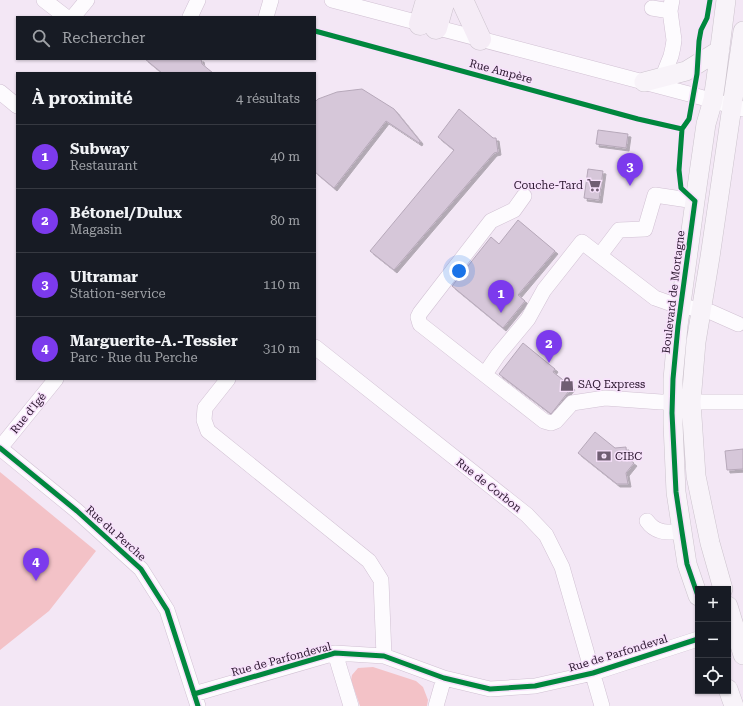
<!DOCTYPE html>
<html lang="fr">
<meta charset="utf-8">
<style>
body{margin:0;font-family:"Roboto Serif",serif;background:#242831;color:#f1f3f6}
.controls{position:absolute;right:12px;bottom:12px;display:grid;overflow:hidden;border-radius:0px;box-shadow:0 1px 3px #0004}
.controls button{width:36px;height:36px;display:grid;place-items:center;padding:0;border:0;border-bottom:1px solid #363941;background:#171b24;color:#f1f3f6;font:20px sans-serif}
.you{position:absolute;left:459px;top:271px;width:14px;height:14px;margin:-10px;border:3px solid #fff;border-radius:50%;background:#1a73e8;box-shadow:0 0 0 6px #1a73e833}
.badge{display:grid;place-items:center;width:26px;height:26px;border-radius:50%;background:#7c3aed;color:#fff;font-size:13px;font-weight:700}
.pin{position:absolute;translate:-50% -33px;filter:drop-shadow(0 1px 2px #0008)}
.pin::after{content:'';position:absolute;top:21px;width:14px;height:12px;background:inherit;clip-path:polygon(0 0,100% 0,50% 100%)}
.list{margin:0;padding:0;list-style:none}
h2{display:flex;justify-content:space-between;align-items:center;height:52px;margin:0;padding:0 16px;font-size:17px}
h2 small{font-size:13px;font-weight:400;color:#9ea1a6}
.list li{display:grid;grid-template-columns:26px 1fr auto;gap:12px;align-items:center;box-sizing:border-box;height:64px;padding:0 16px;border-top:1px solid #363941}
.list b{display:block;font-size:15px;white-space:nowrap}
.list p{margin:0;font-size:13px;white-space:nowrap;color:#9ea1a6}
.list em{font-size:13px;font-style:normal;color:#9ea1a6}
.icon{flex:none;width:22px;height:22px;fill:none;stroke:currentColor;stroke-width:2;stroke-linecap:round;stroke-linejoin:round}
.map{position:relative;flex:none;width:743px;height:706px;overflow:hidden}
.search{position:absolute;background:#171b24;box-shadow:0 1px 3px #0004;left:16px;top:16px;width:300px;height:44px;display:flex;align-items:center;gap:10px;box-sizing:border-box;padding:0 14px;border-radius:0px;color:#9ea1a6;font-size:15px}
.panel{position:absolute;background:#171b24;box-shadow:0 1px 3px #0004;left:16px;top:72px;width:300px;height:308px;border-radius:0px}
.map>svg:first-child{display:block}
.green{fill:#f3c2c7}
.building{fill:#d6c7d9;stroke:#b6a8b9;filter:url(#shadow)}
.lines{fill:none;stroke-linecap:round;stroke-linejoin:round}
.minor-casing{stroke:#d1c1d3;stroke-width:16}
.major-casing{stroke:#ccc3cd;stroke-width:20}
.highway-casing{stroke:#ccc3cd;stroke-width:23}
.minor{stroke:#fdfbfe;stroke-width:15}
.major{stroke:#f8f3f9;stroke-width:19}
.highway{stroke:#f5ecf6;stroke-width:22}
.cycleway-casing{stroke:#f7e1fb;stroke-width:8}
.cycleway{stroke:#00873e;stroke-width:5}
.labels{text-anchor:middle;stroke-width:3;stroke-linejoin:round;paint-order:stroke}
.street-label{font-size:11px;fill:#29152d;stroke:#f7e1fb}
.poi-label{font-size:11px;fill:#29152d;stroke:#f7e1fb;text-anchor:start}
</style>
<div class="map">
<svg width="743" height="706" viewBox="0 0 743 706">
<defs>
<filter id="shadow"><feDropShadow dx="3" dy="3" stdDeviation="0" flood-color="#0004"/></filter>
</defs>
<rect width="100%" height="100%" fill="#f3e7f5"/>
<path class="green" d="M0,472L96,551L49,611L0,650Z
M373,667L416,681L423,687L428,700L427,706H360L351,680L352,675L358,668Z"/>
<path class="building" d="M145,59H201L202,64L213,73H162Z
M362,89L394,109L420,141L419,143L386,121L334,188L315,172V102L318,99L337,92Z
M459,109L493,138H496L498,152L494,153L394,270L370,251L454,150L438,137Z
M598,130L628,134L626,148L596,144Z
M588,169L603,171L599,200L584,198Z
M518,220L555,251L518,295L525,301L503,328L452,286L491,237L499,244Z
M523,343L555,369L553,372L572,387L551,414L499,374Z
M595,432L615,448L626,447L627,458L634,463L626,473L628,484H617L578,453Z
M743,449V469L727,470L725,451Z"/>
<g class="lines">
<defs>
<path id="minor" d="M44,0L66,17
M332,0L689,94L743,109
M652,8L670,11
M73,17L87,0
M190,17L198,0
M266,17L271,0
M659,86L671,56L673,47L674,40L670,11L672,0
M0,92L17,106
M524,196L514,210L491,221L420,313L418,317L420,324L544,421L551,423L556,421L572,403L605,398L661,402H743
M600,255L619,230L645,229L655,195L695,201
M315,347L527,515L546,535L562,567L602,706
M485,374L498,355L528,319L544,290L582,242L655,298L672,304L711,312L738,324
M228,379L205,408L204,420L208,431L369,561L381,580L384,656
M0,448L77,511L141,569L167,610L198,706
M0,448L56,379
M647,521C656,534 668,532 682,532
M335,653L351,706
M194,694L335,653L384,656L444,678L490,689L535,686L593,673L698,639
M436,706L444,678"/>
<path id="major" d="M644,82L686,71L720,50
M723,589L710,543L696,476L691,402L696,342L710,257L743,31
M698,596L687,564L676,492L673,424V379L678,326L695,201L706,124L713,100L716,79L726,0
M728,606L743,655
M728,689L734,706"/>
<path id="highway" d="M462,0L480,39
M420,24L427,0
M436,28L444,0"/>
</defs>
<use href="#minor" class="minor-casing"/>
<use href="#major" class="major-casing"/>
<use href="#highway" class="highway-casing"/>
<use href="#minor" class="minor"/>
<use href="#major" class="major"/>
<use href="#highway" class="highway"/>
<defs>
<path id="cycleway" d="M315,31L638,119L682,129
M0,448L77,511L141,569L167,610L198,706
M698,596L687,564L682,532L676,492L672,413L673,379L678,326L695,201L681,188L679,170L682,129L689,119L697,74L699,41L701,30L707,18L710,0
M194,694L335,653L384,656L444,678L490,689L535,686L593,673L698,639"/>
</defs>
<use href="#cycleway" class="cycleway-casing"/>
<use href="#cycleway" class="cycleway"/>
</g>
<defs>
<symbol id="supermarket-bare" viewBox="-9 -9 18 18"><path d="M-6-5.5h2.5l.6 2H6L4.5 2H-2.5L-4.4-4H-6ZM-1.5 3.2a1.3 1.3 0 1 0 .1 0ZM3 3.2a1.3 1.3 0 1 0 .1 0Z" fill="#705e73" stroke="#f7e1fb" stroke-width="2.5" paint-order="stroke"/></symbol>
<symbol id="shop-bare" viewBox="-9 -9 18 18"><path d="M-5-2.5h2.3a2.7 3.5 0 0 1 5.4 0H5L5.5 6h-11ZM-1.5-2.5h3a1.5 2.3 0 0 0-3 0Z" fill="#705e73" stroke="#f7e1fb" stroke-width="2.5" paint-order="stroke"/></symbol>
<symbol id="bank-bare" viewBox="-9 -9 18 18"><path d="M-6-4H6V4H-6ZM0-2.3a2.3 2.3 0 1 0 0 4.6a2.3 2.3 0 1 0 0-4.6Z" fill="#705e73" stroke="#f7e1fb" stroke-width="2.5" paint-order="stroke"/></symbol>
</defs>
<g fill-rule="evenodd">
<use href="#supermarket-bare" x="584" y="175" width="20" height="20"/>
<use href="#shop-bare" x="557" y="374" width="20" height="20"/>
<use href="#bank-bare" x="594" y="446" width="20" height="20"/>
</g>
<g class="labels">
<g class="street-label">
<text transform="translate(501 71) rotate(15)" y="4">Rue Ampère</text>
<text transform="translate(673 292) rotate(-83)" y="4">Boulevard de Mortagne</text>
<text transform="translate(28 413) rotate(-51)" y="4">Rue d'Igé</text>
<text transform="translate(489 485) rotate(38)" y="4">Rue de Corbon</text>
<text transform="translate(116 533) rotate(42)" y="4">Rue du Perche</text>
<text transform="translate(618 653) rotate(-17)" y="4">Rue de Parfondeval</text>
<text transform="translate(281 659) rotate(-15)" y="4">Rue de Parfondeval</text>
</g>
<g class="poi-label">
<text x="583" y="189" text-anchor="end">Couche-Tard</text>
<text x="578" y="388">SAQ Express</text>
<text x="615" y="460">CIBC</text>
</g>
</g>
</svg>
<div class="controls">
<button>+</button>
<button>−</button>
<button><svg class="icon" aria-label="locate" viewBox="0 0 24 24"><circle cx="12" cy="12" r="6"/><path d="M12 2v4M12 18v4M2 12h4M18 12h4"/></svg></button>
</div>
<div class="you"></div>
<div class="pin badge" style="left:501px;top:313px">1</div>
<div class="pin badge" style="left:549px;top:363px">2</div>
<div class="pin badge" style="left:630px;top:186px">3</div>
<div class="pin badge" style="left:36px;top:581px">4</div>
<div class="search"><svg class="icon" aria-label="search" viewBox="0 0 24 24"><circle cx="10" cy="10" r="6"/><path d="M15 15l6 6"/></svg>Rechercher</div>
<section class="panel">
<h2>À proximité<small>4 résultats</small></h2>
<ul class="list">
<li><span class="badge">1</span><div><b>Subway</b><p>Restaurant</p></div><em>40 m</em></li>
<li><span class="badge">2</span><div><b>Bétonel/Dulux</b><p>Magasin</p></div><em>80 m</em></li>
<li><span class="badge">3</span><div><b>Ultramar</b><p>Station-service</p></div><em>110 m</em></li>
<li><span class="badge">4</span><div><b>Marguerite-A.-Tessier</b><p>Parc · Rue du Perche</p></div><em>310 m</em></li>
</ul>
</section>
</div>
